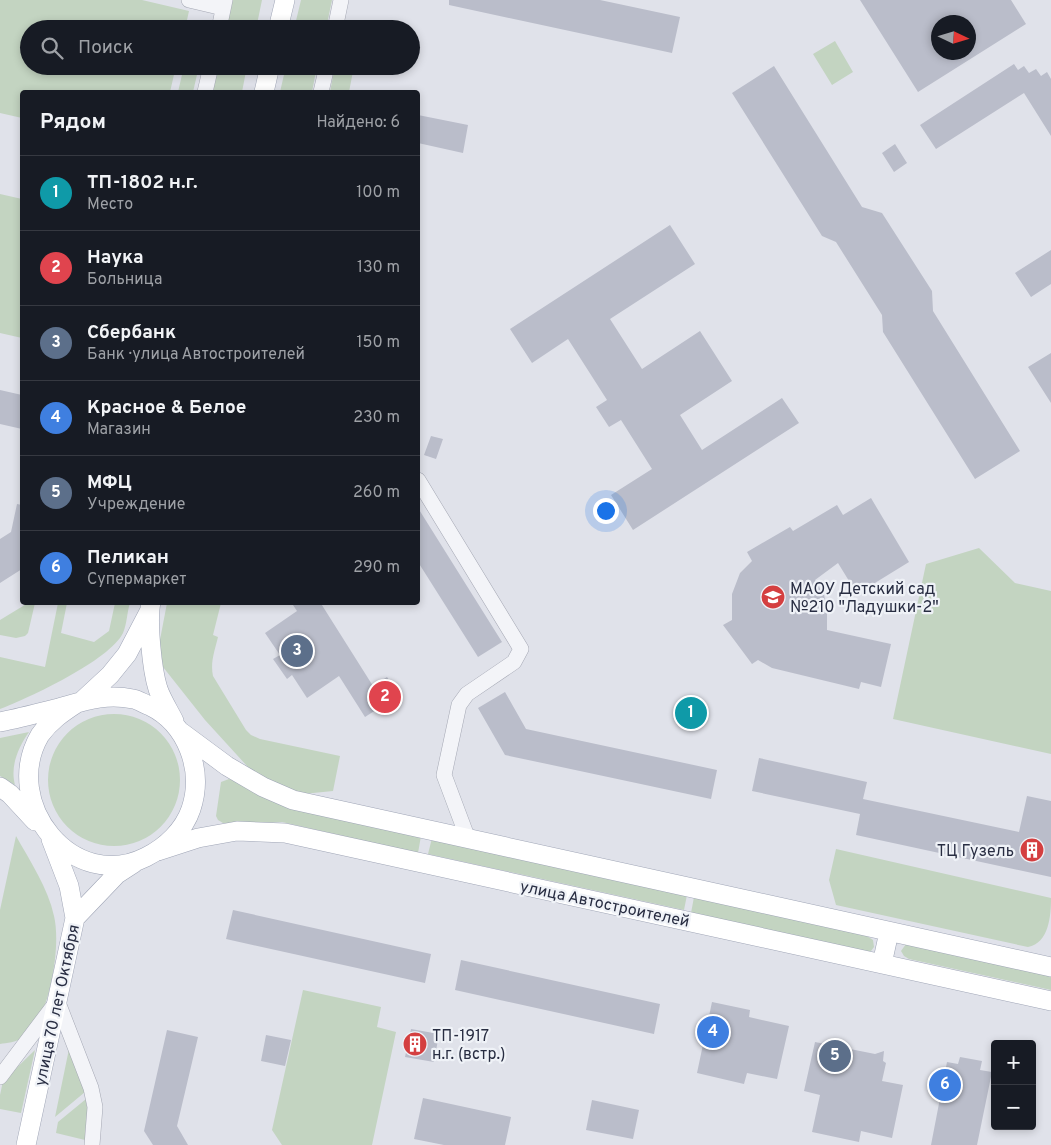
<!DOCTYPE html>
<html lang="ru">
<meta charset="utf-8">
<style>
body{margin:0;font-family:Overpass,sans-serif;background:#20242c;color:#f1f3f6}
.controls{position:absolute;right:15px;bottom:15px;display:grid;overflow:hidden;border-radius:5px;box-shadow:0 2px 8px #0003}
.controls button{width:45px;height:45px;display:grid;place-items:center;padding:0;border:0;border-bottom:1px solid #363941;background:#171b24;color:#f1f3f6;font:25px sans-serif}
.compass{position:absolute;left:931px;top:15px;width:45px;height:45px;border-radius:50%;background:#171b24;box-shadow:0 2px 8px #0003;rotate:94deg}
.you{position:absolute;left:605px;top:510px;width:18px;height:18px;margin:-12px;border:4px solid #fff;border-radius:50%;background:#1a73e8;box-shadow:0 0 0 8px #1a73e833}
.badge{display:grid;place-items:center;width:32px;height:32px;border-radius:50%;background:#db2777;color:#fff;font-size:16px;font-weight:700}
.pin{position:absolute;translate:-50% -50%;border:2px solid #fff;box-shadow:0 1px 5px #0006}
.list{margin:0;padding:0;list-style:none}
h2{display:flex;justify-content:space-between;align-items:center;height:65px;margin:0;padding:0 20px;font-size:21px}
h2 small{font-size:16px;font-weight:400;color:#9ea1a6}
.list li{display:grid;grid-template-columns:32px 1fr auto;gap:15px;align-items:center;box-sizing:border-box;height:75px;padding:0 20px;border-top:1px solid #363941}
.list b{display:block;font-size:19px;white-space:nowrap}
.list p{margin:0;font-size:16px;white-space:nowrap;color:#9ea1a6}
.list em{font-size:16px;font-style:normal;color:#9ea1a6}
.icon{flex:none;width:28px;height:28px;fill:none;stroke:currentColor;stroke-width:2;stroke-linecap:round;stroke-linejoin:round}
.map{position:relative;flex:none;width:1051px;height:1145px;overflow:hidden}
.search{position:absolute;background:#171b24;box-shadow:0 2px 8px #0003;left:20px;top:20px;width:400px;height:55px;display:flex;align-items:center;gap:12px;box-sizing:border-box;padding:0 18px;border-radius:28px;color:#9ea1a6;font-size:19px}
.panel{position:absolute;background:#171b24;box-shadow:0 2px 8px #0003;left:20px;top:90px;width:400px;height:515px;border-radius:5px}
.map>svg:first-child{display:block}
.green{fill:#c3d4c1}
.building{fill:#babdca;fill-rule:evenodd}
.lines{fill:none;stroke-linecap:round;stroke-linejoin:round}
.minor-casing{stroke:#a5a8b4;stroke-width:16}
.major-casing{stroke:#9fa5b6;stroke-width:20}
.minor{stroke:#f3f4f8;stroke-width:15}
.major{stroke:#fff;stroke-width:19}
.labels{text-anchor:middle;stroke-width:4.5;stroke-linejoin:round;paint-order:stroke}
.poi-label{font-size:16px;fill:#282d42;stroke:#eff2f7;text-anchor:start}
.street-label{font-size:16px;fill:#282d42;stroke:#eff2f7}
</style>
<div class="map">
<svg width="1051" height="1145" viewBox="0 0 1051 1145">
<rect width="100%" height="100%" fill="#e0e2ea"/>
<path class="green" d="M0,0H142L189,11L185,29H29V66H176L170,92H22V118L0,113Z
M231,0H262L256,29H224Z
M301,0H332L326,29H294Z
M835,41L853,72L832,85L813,54Z
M184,66H199L193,92H178Z
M216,66H247L242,92H210Z
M286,66H317L312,92H280Z
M335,66H354L349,92H330Z
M0,194L22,199V338L0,333Z
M979,548L1015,583L1051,591V754L893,719L926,564Z
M28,603H35L28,633L25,636L16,638L0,635V620Z
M58,603H67L61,633L94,642L109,631L115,603H130C127,612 127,624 123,633C110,660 29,698 0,709V657L45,667Z
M167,603H221L213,635L218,637C215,650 210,662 213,676L246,730L251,735L260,739L340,756L333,791L303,794L260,776L247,766L205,720L163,667L159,645Z
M48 780a66 66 0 1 1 132 0a66 66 0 1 1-132 0Z
M29,732C18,748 10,766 15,785L0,776V738Z
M229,779L421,836L418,853L282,822L236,824L223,823L218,820L216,816L221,782Z
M16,836C30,861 48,888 54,916C60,941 53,986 43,1010C40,1019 29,1032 22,1038C16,1042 7,1043 0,1044V910Z
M432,838L687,895L684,910L428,854Z
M836,849L1051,898C1051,916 1049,943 1028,947L836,905L829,880Z
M694,897L867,936L873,940L874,947L871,951L868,952L691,913Z
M906,944L1051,974V990L909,959L904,956L901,951Z
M303,990L381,1007L377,1027L396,1032L372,1145H282L272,1130Z
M69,1049L85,1092L55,1117Z
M35,1050L21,1113L0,1109V1095L3,1081Z
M86,1099L88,1117L85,1140L56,1133L58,1122Z"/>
<path class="building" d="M449,0H600L680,17L672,53L449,5Z
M860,0H1011L1026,24L918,92ZM938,22H968V52H938Z
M1014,64L1018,70L1024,66L1029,73L1036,69L1041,76L1047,72L1051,79V136L1024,93L936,149L920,125Z
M774,66L862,207L882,213L932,291L933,311L1020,451L975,479L883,332L882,315L836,242L822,236L732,93Z
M418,115L468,125L463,153L418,143Z
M895,144L907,163L894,172L882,153Z
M670,225L695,264L610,319L642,369L700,331L732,381L680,415L702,450L782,398L799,423L633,530L611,495L652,469L621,420L609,427L596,407L607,400L568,339L532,363L510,329Z
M1051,250V284L1031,297L1015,273Z
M1051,353V403L1028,367Z
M0,390L22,395V429L0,424Z
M431,436L443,439L436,459L424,455Z
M871,498L909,562L857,594L838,563L815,580L824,595L827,606V630L891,644L881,687L861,682L859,689L772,668L758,660L752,664L723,625L732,620V594L740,573L752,561L747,552L790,527L793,531L837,505L843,515Z
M17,504L22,505V569L0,583V539L11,532Z
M418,508L502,642L478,657L418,562Z
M291,602H320L373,686L387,677L399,695L365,717L339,676L307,698L292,675L287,679L273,659L280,655L265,633L297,611Z
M505,692L526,729L717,770L711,799L505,755L478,708Z
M681,704L704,709L701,722L678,717Z
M759,758L867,782L863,799L1019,832L1027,796L1051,801V877L856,835L860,814L752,791Z
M233,910L431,954L425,983L226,939Z
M461,960L660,1004L654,1034L455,990Z
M712,1002L750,1010L749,1017L789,1026L777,1079L747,1073L744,1084L697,1073Z
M411,1029L439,1034L434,1062L405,1057Z
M167,1030L198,1037L177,1126L188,1145H153L144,1131Z
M266,1035L291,1040L285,1066L261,1061Z
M815,1042L875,1054L884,1051L883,1061L886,1063L882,1081L903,1085L892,1138L861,1131L859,1142L812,1132L820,1095L804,1091Z
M960,1057L982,1061L980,1070L992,1072L977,1145H931L947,1062L958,1064Z
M423,1098L511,1117L505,1145H444L414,1139Z
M592,1100L639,1110L633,1139L586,1130Z"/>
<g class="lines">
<defs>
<path id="minor" d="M189,0L223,8
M219,29L225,0
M335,29L341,0
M205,92L211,66
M321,92L327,66
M418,480L521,649L514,662L467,694L459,705L444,775L468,839
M57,1000L91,1088L95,1107L92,1145
M0,1077L55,1004"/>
<path id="major" d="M278,29L285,0
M264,92L270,66
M151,602C147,621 152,670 158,689C162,700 169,711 174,721
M83,700L110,675L127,654L149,612
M0,722C20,718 39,713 59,708C84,701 106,693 133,699C139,700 144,704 150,706C187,724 204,770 191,809C184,830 166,847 146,857C73,894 0,803 40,735C50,721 63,712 77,703
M181,732L227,766L263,787L293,800L1051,967
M0,787L10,794L35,821
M158,851L198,838L237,831L285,833L1051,1001
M75,918L117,874L134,863
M882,964L889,932
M26,1145L75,918L69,886L51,839"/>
</defs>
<use href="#minor" class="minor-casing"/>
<use href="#major" class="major-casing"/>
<use href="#minor" class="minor"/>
<use href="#major" class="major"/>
</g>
<defs>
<symbol id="school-disc" viewBox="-11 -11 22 22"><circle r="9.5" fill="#d43f40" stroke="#eff2f7"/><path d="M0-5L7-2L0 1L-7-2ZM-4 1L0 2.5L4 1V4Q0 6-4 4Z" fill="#fff"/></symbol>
<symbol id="building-disc" viewBox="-11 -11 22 22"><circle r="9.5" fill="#d43f40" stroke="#eff2f7"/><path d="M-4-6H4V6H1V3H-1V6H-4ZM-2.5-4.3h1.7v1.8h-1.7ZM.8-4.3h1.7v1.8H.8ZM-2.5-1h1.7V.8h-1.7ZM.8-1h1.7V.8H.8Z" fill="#fff"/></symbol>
</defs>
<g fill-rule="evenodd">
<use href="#school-disc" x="759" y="583" width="28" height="28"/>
<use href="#building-disc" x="1018" y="836" width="28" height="28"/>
<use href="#building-disc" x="401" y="1030" width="28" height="28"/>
</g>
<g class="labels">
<g class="poi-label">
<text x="790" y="594">МАОУ Детский сад<tspan x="790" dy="18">№210 "Ладушки-2"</tspan></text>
<text x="1014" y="856" text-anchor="end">ТЦ Гузель</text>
<text x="432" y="1041">ТП-1917<tspan x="432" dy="18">н.г. (встр.)</tspan></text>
</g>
<g class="street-label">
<text transform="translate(605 903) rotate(12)" y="6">улица Автостроителей</text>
<text transform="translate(56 1005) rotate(-78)" y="6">улица 70 лет Октября</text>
</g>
</g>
</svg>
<div class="controls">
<button>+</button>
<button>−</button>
</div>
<svg class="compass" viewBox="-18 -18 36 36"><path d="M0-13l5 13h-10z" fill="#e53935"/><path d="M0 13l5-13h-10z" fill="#9ea1a6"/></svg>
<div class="you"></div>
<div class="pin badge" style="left:691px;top:713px;background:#0f9aa8">1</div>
<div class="pin badge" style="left:385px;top:697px;background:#e0444e">2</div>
<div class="pin badge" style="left:297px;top:651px;background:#5c6f8a">3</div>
<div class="pin badge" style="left:713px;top:1032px;background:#3f7fe0">4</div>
<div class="pin badge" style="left:835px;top:1056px;background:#5c6f8a">5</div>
<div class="pin badge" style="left:945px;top:1085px;background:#3f7fe0">6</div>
<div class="search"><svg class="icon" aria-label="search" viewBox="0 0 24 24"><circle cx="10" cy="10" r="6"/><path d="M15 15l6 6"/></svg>Поиск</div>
<section class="panel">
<h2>Рядом<small>Найдено: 6</small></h2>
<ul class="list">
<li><span class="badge" style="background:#0f9aa8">1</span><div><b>ТП-1802 н.г.</b><p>Место</p></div><em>100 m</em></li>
<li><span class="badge" style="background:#e0444e">2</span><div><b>Наука</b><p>Больница</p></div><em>130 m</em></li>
<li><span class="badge" style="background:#5c6f8a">3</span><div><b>Сбербанк</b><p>Банк · улица Автостроителей</p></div><em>150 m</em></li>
<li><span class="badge" style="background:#3f7fe0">4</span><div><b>Красное &amp; Белое</b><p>Магазин</p></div><em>230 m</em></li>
<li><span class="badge" style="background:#5c6f8a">5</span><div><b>МФЦ</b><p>Учреждение</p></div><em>260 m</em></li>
<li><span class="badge" style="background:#3f7fe0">6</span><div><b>Пеликан</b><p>Супермаркет</p></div><em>290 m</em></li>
</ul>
</section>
</div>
